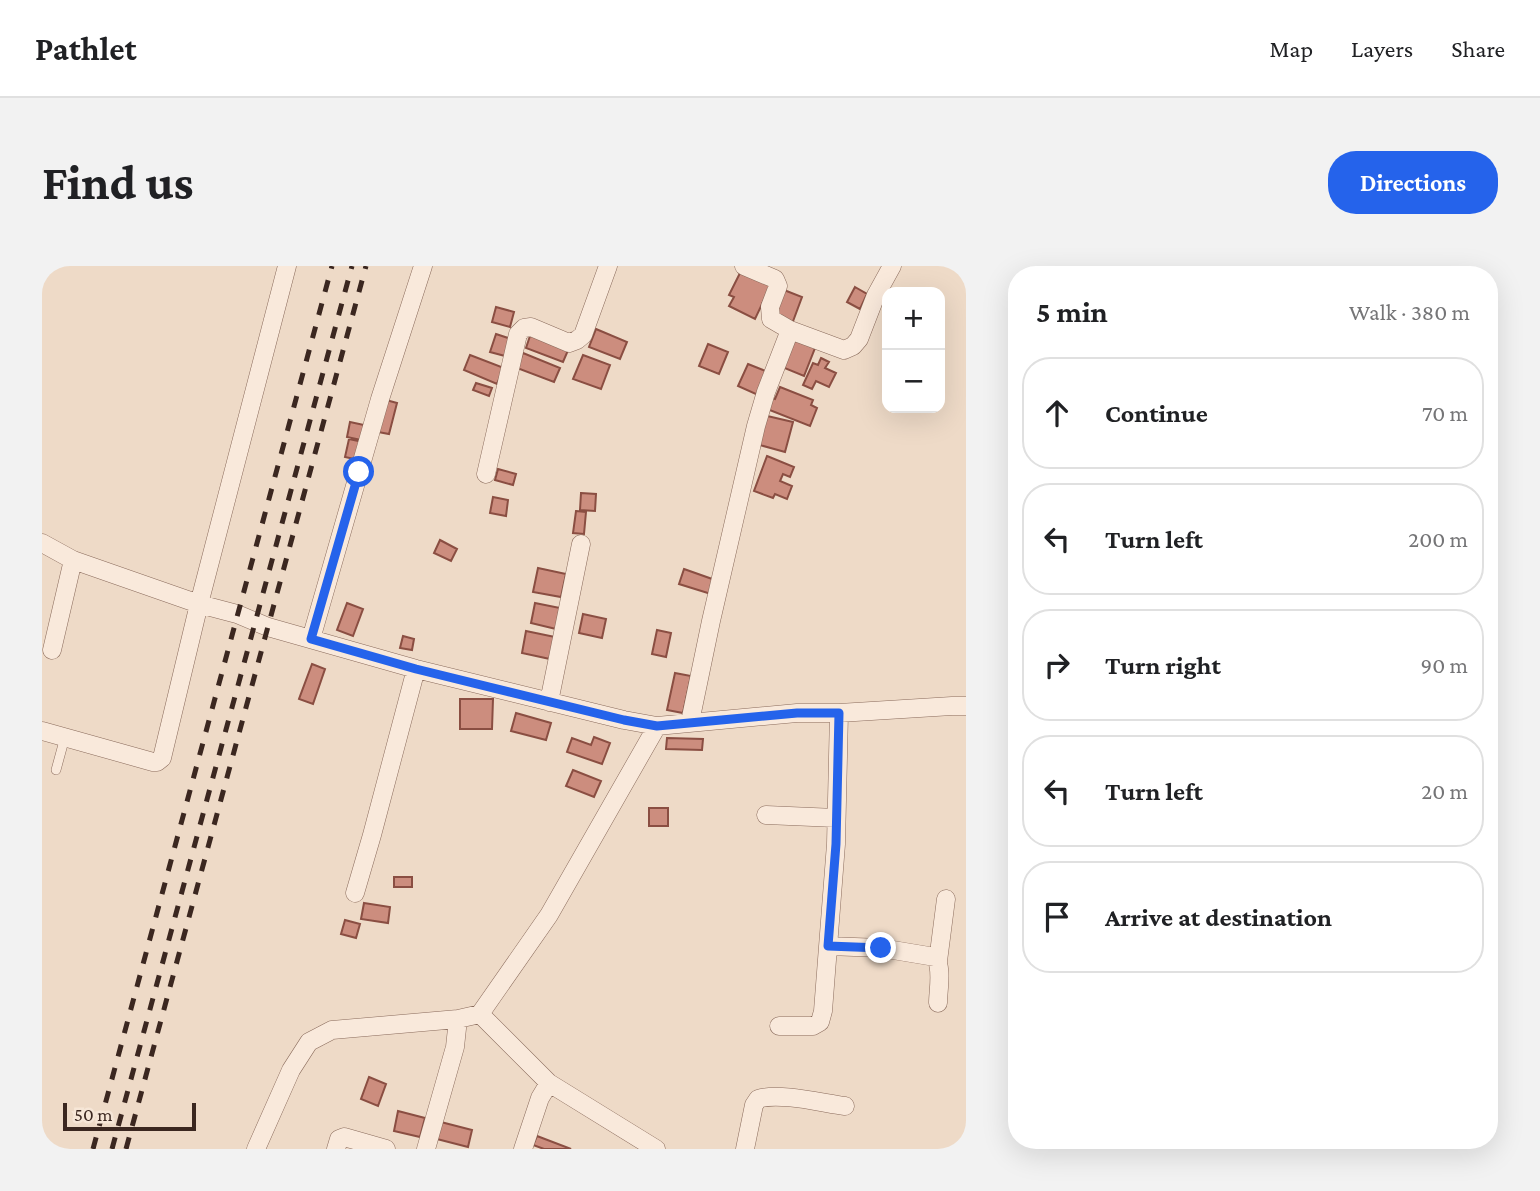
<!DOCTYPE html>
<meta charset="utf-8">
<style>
body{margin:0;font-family:"Crimson Pro",serif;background:#f2f2f2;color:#202124}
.controls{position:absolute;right:21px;top:21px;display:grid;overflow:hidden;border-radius:14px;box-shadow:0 7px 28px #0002}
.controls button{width:63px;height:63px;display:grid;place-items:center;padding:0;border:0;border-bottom:2px solid #e0e0e0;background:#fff;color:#202124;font:35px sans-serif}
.scale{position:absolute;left:21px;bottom:18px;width:133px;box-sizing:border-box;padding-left:7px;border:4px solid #3b2720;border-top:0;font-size:19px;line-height:24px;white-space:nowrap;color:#3b2720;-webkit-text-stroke:5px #f6e6d7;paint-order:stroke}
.stop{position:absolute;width:21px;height:21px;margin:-16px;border:5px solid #2563eb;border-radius:50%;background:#fff}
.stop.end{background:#2563eb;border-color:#fff;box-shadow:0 2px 7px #0008}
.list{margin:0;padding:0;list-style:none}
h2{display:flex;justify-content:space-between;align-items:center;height:91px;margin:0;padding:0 28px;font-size:30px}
h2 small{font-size:23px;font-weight:400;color:#757577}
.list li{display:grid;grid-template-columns:46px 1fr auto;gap:21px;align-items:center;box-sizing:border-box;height:112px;margin:0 14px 14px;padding:0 14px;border:2px solid #e0e0e0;border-radius:28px}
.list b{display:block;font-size:26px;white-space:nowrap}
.list em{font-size:23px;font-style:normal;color:#757577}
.icon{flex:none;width:38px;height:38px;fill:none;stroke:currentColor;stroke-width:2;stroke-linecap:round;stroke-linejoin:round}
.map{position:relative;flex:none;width:924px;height:883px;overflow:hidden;border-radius:28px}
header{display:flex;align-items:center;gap:42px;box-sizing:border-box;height:98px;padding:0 35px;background:#fff;border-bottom:2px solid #e0e0e0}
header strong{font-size:33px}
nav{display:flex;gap:38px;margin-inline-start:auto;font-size:24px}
.intro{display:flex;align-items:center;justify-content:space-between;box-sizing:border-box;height:168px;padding:0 42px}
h1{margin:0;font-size:49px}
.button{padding:18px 32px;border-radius:28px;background:#2563eb;color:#fff;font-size:24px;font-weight:700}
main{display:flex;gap:42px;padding:0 42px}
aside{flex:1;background:#fff;border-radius:28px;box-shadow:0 7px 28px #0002}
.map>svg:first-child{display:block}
.building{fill:#cc8d7e;stroke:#8a4e42;stroke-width:2}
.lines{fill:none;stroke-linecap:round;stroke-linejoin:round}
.lane-casing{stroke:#8a6b5c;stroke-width:10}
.street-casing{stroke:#8a6b5c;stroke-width:19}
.lane{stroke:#f9e9db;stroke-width:9}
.street{stroke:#f9e9db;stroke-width:18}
.rail{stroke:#3b2720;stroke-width:5;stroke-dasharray:12 12;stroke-linecap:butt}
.route{stroke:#2563eb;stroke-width:9}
</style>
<header>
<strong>Pathlet</strong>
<nav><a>Map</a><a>Layers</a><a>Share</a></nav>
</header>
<div class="intro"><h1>Find us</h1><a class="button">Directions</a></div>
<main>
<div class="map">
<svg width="924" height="883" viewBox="0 0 924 883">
<rect width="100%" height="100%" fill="#eedac7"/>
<path class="building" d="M698,7L729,19L713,53L687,40L692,31L687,29Z
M813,21L825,28L818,43L805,36Z
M742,24L760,31L750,58L732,51Z
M454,41L472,46L468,61L450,56Z
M554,63L585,76L578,93L547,81Z
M748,64L773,82L762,110L740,101Z
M489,67L527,82L521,96L484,82Z
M454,68L469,73L463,90L448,86Z
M666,78L686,86L677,108L657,100Z
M481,87L518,102L512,116L475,102Z
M428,89L462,102L455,118L422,104Z
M541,89L568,99L559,123L531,113Z
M779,92L787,96L783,102L794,107L787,121L774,115L770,123L761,119L771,97L776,99Z
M706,98L726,106L716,129L696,120Z
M434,117L450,122L447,130L431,124Z
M738,121L771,134L769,139L775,142L768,160L725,143L730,132L733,133Z
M344,134L355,137L347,168L336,166Z
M721,149L751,156L743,186L714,178Z
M308,156L322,159L319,174L305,171Z
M307,173L321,176L317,194L303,191Z
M725,190L752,201L748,211L741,208L738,215L750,220L745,233L733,228L731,232L712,225Z
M456,203L474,208L471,219L453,214Z
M539,227L554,228L553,245L538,244Z
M451,231L466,234L464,250L448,247Z
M534,245L544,246L542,268L531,267Z
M398,274L415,283L409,295L392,287Z
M496,302L524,308L519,331L491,326Z
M642,303L673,314L669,328L637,318Z
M305,337L321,343L311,370L295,364Z
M493,337L518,342L514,363L489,357Z
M541,348L564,353L560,372L537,367Z
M615,364L629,367L624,391L610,388Z
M484,365L513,371L508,393L480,387Z
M361,370L372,373L370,384L358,382Z
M270,398L283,403L271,438L257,433Z
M633,407L649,410L641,447L625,444Z
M418,433H451L450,463H418Z
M474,447L509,457L504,474L469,465Z
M552,471L568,477L560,498L525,486L530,472L549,479Z
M625,472L661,473L660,484L624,483Z
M531,504L559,515L552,531L524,520Z
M607,542H626V560H607Z
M352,611H370V621H352Z
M322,637L348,641L346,657L319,653Z
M303,654L318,658L314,672L299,668Z
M327,811L344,818L336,840L319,833Z
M356,845L383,852L378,871L352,865Z
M395,855L430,864L426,881L391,872Z
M495,870L529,883H502L491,879Z"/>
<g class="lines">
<defs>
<path id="lane" d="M14,504L23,471"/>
<path id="street" d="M702,0L733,13L736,20L728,41L729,53L748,64
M444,208L476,68L482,62L489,61L527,77L535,74L541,69L566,0
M0,277L31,294L157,338L195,348L226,361L374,403L582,454L615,460L755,447H797L910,440H924
M269,373L338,133L381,0
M10,384L31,294
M507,436L539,278
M648,456L669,355L714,160L724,126L748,64L802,84L811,80L817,73L834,29L850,0
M0,465L111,496H115L120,492L157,338L245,0
M724,549L794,552
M313,627L330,569L374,403
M786,680L839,682L893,691C901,702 896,724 896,737
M896,695L904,633
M438,748L507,817L614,883
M737,760H771L778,756L781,745L794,578L797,447
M214,883L249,804L267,776L290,764L416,753L438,748L507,649L615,460
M294,883L297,873L302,871L344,883
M384,883L413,781L416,753
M481,883L498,832L507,817
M703,883L712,839L716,833C737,826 780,837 803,840"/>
</defs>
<use href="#lane" class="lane-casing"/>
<use href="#street" class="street-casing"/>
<use href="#lane" class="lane"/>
<use href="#street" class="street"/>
<path class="rail" d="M51,883L290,0
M70,883L310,0
M84,883L324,0"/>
</g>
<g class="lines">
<path class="route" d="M317,206L269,373L374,403L582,454L615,460L755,447H797L794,578L786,680L839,682"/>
</g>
</svg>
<div class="controls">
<button>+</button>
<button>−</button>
</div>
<div class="scale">50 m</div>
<div class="stop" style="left:317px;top:206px"></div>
<div class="stop end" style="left:839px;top:682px"></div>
</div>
<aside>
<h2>5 min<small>Walk · 380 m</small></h2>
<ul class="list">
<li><svg class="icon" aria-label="ahead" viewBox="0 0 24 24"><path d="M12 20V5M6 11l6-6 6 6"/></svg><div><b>Continue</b></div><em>70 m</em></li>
<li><svg class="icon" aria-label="left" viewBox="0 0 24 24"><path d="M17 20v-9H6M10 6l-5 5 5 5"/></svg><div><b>Turn left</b></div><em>200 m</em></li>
<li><svg class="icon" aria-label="right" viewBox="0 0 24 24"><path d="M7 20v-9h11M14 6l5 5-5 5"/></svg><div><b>Turn right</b></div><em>90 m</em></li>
<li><svg class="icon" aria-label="left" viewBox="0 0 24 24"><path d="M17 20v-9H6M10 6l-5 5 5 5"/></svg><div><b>Turn left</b></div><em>20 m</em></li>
<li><svg class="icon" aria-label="arrive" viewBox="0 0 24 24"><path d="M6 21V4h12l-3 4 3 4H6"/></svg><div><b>Arrive at destination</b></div></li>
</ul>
</aside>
</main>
